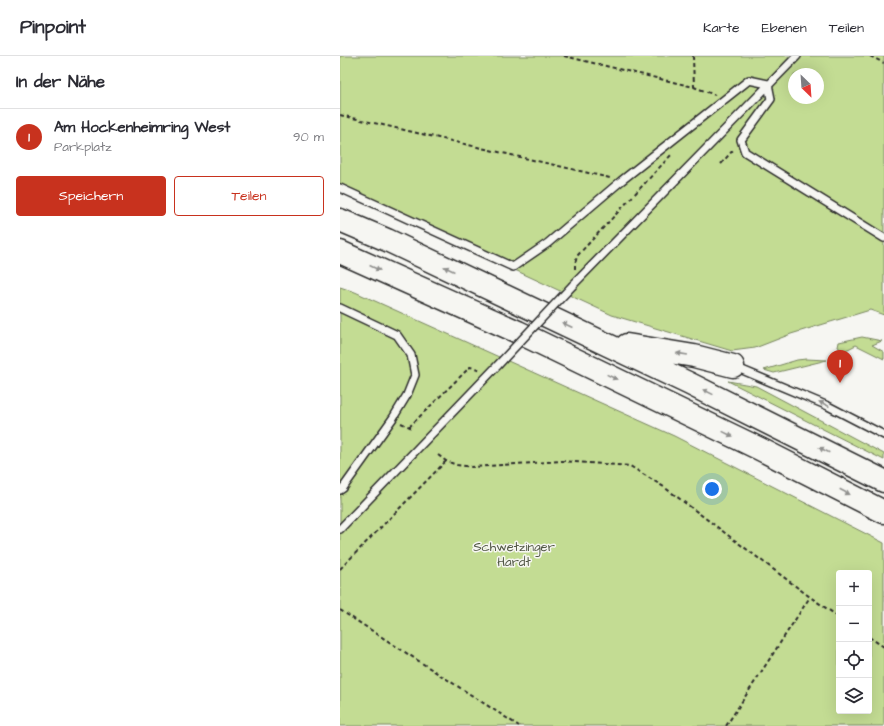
<!DOCTYPE html>
<html lang="de">
<meta charset="utf-8">
<style>
body{margin:0;font-family:"Architects Daughter",sans-serif;background:#f7f7f7;color:#2b2b33}
.controls{position:absolute;right:12px;bottom:12px;display:grid;overflow:hidden;border-radius:4px;box-shadow:0 4px 16px #0002}
.controls button{width:36px;height:36px;display:grid;place-items:center;padding:0;border:0;border-bottom:1px solid #e1e1e2;background:#fff;color:#2b2b33;font:20px sans-serif}
.compass{position:absolute;left:448px;top:12px;width:36px;height:36px;border-radius:50%;background:#fff;box-shadow:0 4px 16px #0002;rotate:155deg}
.you{position:absolute;left:372px;top:433px;width:14px;height:14px;margin:-10px;border:3px solid #fff;border-radius:50%;background:#1a73e8;box-shadow:0 0 0 6px #1a73e833}
.badge{display:grid;place-items:center;width:26px;height:26px;border-radius:50%;background:#c8321e;color:#fff;font-size:13px;font-weight:700}
.pin{position:absolute;translate:-50% -33px;filter:drop-shadow(0 1px 2px #0008)}
.pin::after{content:'';position:absolute;top:21px;width:14px;height:12px;background:inherit;clip-path:polygon(0 0,100% 0,50% 100%)}
.list{margin:0;padding:0;list-style:none}
h2{display:flex;justify-content:space-between;align-items:center;height:52px;margin:0;padding:0 16px;font-size:17px}
h2 small{font-size:13px;font-weight:400;color:#7c7c81}
.list li{display:grid;grid-template-columns:26px 1fr auto;gap:12px;align-items:center;box-sizing:border-box;height:56px;padding:0 16px;border-top:1px solid #e1e1e2}
.list b{display:block;font-size:15px;white-space:nowrap}
.list p{margin:0;font-size:13px;white-space:nowrap;color:#7c7c81}
.list em{font-size:13px;font-style:normal;color:#7c7c81}
.actions{display:flex;gap:8px;padding:12px 16px}
.actions a{flex:1;padding:9px 0;border:1px solid #c8321e;border-radius:4px;text-align:center;font-size:14px;color:#c8321e}
.actions .main{background:#c8321e;color:#fff}
.icon{flex:none;width:22px;height:22px;fill:none;stroke:currentColor;stroke-width:2;stroke-linecap:round;stroke-linejoin:round}
.map{position:relative;flex:none;width:544px;height:670px;overflow:hidden}
header{display:flex;align-items:center;gap:24px;box-sizing:border-box;height:56px;padding:0 20px;background:#fff;border-bottom:1px solid #e1e1e2}
header strong{font-size:19px}
nav{display:flex;gap:22px;margin-inline-start:auto;font-size:14px}
main{display:flex}
aside{flex:1;background:#fff}
.map>svg:first-child{display:block}
.green{fill:#c3dc93;stroke:#77845f;fill-rule:evenodd}
.lines{fill:none;stroke-linecap:round;stroke-linejoin:round}
.lane-casing{stroke:#2b2b2b;stroke-width:10}
.highway-casing{stroke:#2b2b2b;stroke-width:25}
.path{stroke:#2b2b2b;stroke-width:2;stroke-dasharray:4 3;stroke-linecap:butt}
.lane{stroke:#f6f6f2;stroke-width:7}
.highway{stroke:#f6f6f2;stroke-width:22}
.lane-bridge-casing{stroke:#2b2b2b;stroke-width:10;stroke-linecap:butt}
.lane-bridge{stroke:#f6f6f2;stroke-width:7}
.oneway{fill:#90908e}
.labels{text-anchor:middle;stroke-width:3;stroke-linejoin:round;paint-order:stroke}
.park-label{font-size:13px;fill:#515745;stroke:#f6f6f2}
</style>
<header>
<strong>Pinpoint</strong>
<nav><a>Karte</a><a>Ebenen</a><a>Teilen</a></nav>
</header>
<main>
<aside>
<h2>In der Nähe<small></small></h2>
<ul class="list">
<li><span class="badge">1</span><div><b>Am Hockenheimring West</b><p>Parkplatz</p></div><em>90 m</em></li>
</ul>
<div class="actions"><a class="main">Speichern</a><a>Teilen</a></div>
</aside>
<div class="map">
<svg width="544" height="670" viewBox="0 0 544 670">
<rect width="100%" height="100%" fill="#f6f6f2"/>
<filter id="ink" filterUnits="userSpaceOnUse"><feTurbulence type="fractalNoise" baseFrequency=".025" numOctaves="2"/><feDisplacementMap in="SourceGraphic" scale="8" xChannelSelector="R" yChannelSelector="G"/><feConvolveMatrix kernelMatrix="1 2 1 2 8 2 1 2 1" color-interpolation-filters="sRGB"/></filter>
<g filter="url(#ink)">
<path class="green" d="M0,0H544V259L530,254L451,278L415,292L392,295L272,259L0,133ZM454,18H478V42H454Z
M0,231L15,236L334,380L544,487V670H0ZM499,517H529V655H499Z
M522,281L542,285L532,289L544,296V303L516,289L506,294H502L498,291L499,286Z
M466,303L487,304L434,317L424,314L457,304Z
M388,325L416,330L544,398V404Z"/>
<g class="lines">
<defs>
<path id="lane" d="M0,132L173,211L208,187L281,125L409,24L428,28L431,43L401,84L405,96L544,182
M233,229L457,0
M0,252L57,279L71,299L75,319L67,339L53,362L3,432L0,434
M395,311L488,350L544,379
M0,473L158,309"/>
<path id="highway" d="M0,164L47,184L348,327L544,425
M0,196L178,276L236,304L420,393L544,456
M287,289L354,300L393,310"/>
</defs>
<use href="#lane" class="lane-casing"/>
<use href="#highway" class="highway-casing"/>
<path class="path" d="M224,0L354,31L375,39
M353,0L354,31
M530,0L544,7
M0,59L270,122
M381,108L394,93
M235,213V208L237,200L332,98
M61,367L72,372
M69,371L130,311L142,314
M98,399L106,405L117,409L132,411L222,405L290,410L324,431L470,541L499,561
M0,513L106,405
M0,554L179,670
M529,581L544,591
M386,670L470,541"/>
<use href="#lane" class="lane"/>
<use href="#highway" class="highway"/>
<defs>
<path id="lane-bridge" d="M158,309L233,229"/>
</defs>
<use href="#lane-bridge" class="lane-bridge-casing"/>
<use href="#lane-bridge" class="lane-bridge"/>
</g>
<defs><path id="oneway-solid" d="M-6-.8H1V-3.2L6.5 0L1 3.2V.8H-6Z"/></defs>
<g class="oneway">
<use href="#oneway-solid" transform="translate(35 212) rotate(25)"/>
<use href="#oneway-solid" transform="translate(109 213) rotate(-155)"/>
<use href="#oneway-solid" transform="translate(227 269) rotate(-155)"/>
<use href="#oneway-solid" transform="translate(342 298) rotate(-171)"/>
<use href="#oneway-solid" transform="translate(272 321) rotate(26)"/>
<use href="#oneway-solid" transform="translate(368 336) rotate(-154)"/>
<use href="#oneway-solid" transform="translate(484 348) rotate(-156)"/>
<use href="#oneway-solid" transform="translate(388 378) rotate(26)"/>
<use href="#oneway-solid" transform="translate(484 394) rotate(-153)"/>
<use href="#oneway-solid" transform="translate(505 436) rotate(27)"/>
</g>
</g>
<g class="labels">
<g class="park-label">
<text x="174" y="495">Schwetzinger<tspan x="174" dy="15">Hardt</tspan></text>
</g>
</g>
</svg>
<div class="controls">
<button>+</button>
<button>−</button>
<button><svg class="icon" aria-label="locate" viewBox="0 0 24 24"><circle cx="12" cy="12" r="6"/><path d="M12 2v4M12 18v4M2 12h4M18 12h4"/></svg></button>
<button><svg class="icon" aria-label="layers" viewBox="0 0 24 24"><path d="M12 4l9 5-9 5-9-5zM3 14l9 5 9-5"/></svg></button>
</div>
<svg class="compass" viewBox="-18 -18 36 36"><path d="M0-13l5 13h-10z" fill="#e53935"/><path d="M0 13l5-13h-10z" fill="#7c7c81"/></svg>
<div class="you"></div>
<div class="pin badge" style="left:500px;top:327px">1</div>
</div>
</main>
